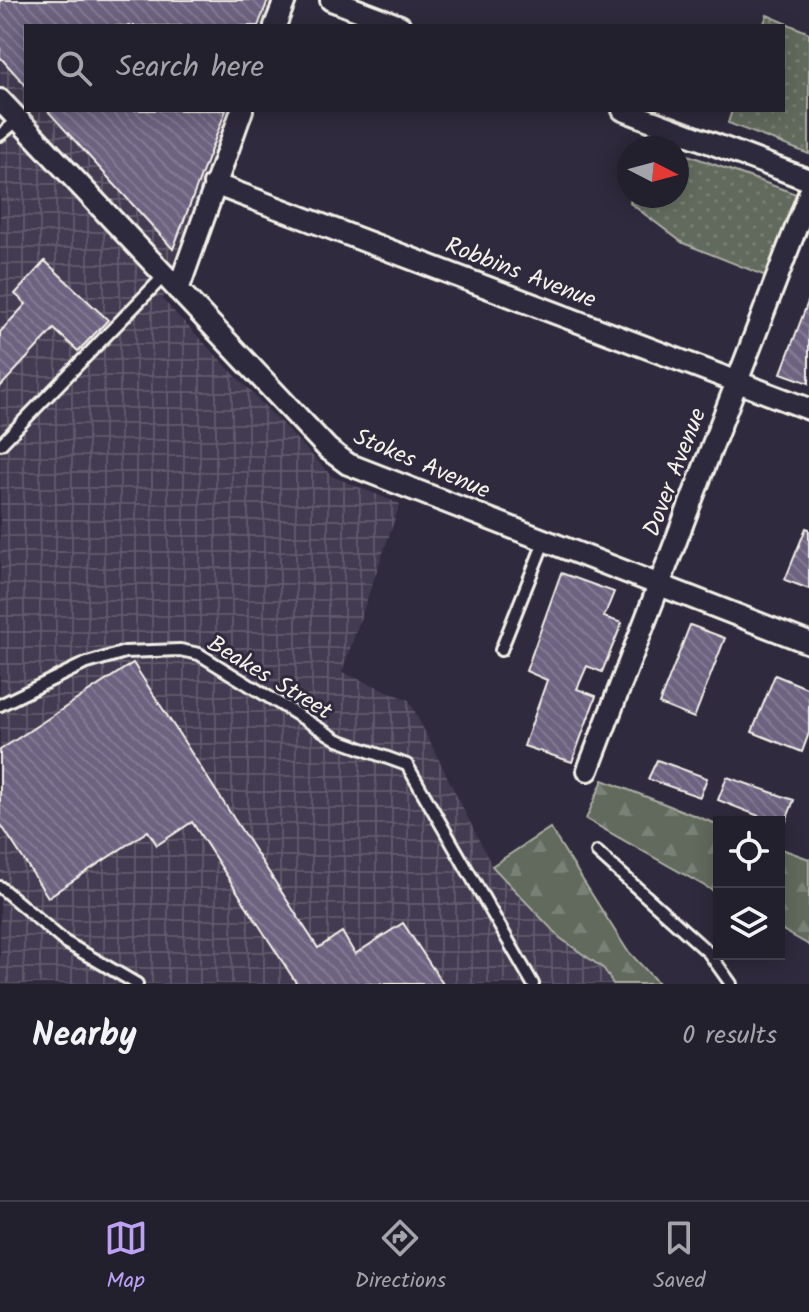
<!DOCTYPE html>
<style>
body{margin:0;font-family:Kalam,sans-serif;background:#2b2836;color:#f1f3f6}
.controls{position:absolute;right:24px;bottom:24px;display:grid;overflow:hidden;border-radius:0px;box-shadow:0 4px 20px #0003}
.controls button{width:72px;height:72px;display:grid;place-items:center;padding:0;border:0;border-bottom:2px solid #403e4a;background:#23202e;color:#f1f3f6;font:40px sans-serif}
.compass{position:absolute;left:617px;top:136px;width:72px;height:72px;border-radius:50%;background:#23202e;box-shadow:0 4px 20px #0003;rotate:96deg}
.list{margin:0;padding:0;list-style:none}
h2{display:flex;justify-content:space-between;align-items:center;height:104px;margin:0;padding:0 32px;font-size:34px}
h2 small{font-size:26px;font-weight:400;color:#a3a3aa}
.icon{flex:none;width:44px;height:44px;fill:none;stroke:currentColor;stroke-width:2;stroke-linecap:round;stroke-linejoin:round}
.map{position:relative;flex:none;width:809px;height:984px;overflow:hidden}
.search{position:absolute;background:#23202e;box-shadow:0 4px 20px #0003;left:24px;right:24px;top:24px;height:88px;display:flex;align-items:center;gap:20px;box-sizing:border-box;padding:0 28px;border-radius:0px;color:#a3a3aa;font-size:30px}
.sheet{height:216px;background:#23202e}
nav{display:flex;justify-content:space-around;align-items:center;box-sizing:border-box;height:112px;border-top:2px solid #403e4a;background:#23202e;font-size:22px;color:#a3a3aa}
nav a{display:grid;justify-items:center;gap:4px}
nav .on{color:#bca0f2}
.map>svg:first-child{display:block}
.industrial{fill:url(#industrial-grid)}
.grass{fill:url(#grass-dots);stroke:#abaea2;stroke-width:2}
.forest{fill:url(#forest-firs);stroke:#abaea2;stroke-width:2}
.building{fill:url(#building-back-hatch);stroke:#f4f1e8;stroke-width:2}
.lines{fill:none;stroke-linecap:round;stroke-linejoin:round}
.lane-casing{stroke:#f4f1e8;stroke-width:16}
.street-casing{stroke:#f4f1e8;stroke-width:26}
.lane{stroke:#2f2a3d;stroke-width:10}
.street{stroke:#2f2a3d;stroke-width:20}
.labels{text-anchor:middle;stroke-width:6;stroke-linejoin:round;paint-order:stroke}
.street-label{font-size:24px;fill:#f4f1e8;stroke:#2f2a3d}
</style>
<div class="map">
<svg width="809" height="984" viewBox="0 0 809 984">
<defs>
<pattern id="industrial-grid" width="8" height="8" patternUnits="userSpaceOnUse" patternTransform="scale(2)"><rect width="8" height="8" fill="#423b51"/><path d="M0 4h8M4 0v8" fill="none" stroke="#5e586a"/></pattern>
<pattern id="grass-dots" width="8" height="8" patternUnits="userSpaceOnUse" patternTransform="scale(2)"><rect width="8" height="8" fill="#626a5d"/><path d="M2 2h.1M6 6h.1" fill="none" stroke="#798074" stroke-width="1.8" stroke-linecap="round"/></pattern>
<pattern id="forest-firs" width="22" height="20" patternUnits="userSpaceOnUse" patternTransform="scale(2)"><rect width="22" height="20" fill="#626a5d"/><path d="M5 1l3.5 6h-7zM16 11l3.5 6h-7z" fill="#798074"/></pattern>
<pattern id="building-back-hatch" width="6" height="6" patternUnits="userSpaceOnUse" patternTransform="scale(2)"><rect width="6" height="6" fill="#6d6381"/><path d="M-1 5l2 2M0 0l6 6M5-1l2 2" fill="none" stroke="#827a93"/></pattern>
</defs>
<rect width="100%" height="100%" fill="#2f2a3d"/>
<filter id="ink" filterUnits="userSpaceOnUse"><feTurbulence type="fractalNoise" baseFrequency=".0125" numOctaves="2"/><feDisplacementMap in="SourceGraphic" scale="16" xChannelSelector="R" yChannelSelector="G"/><feConvolveMatrix kernelMatrix="1 2 1 2 8 2 1 2 1" color-interpolation-filters="sRGB"/></filter>
<g filter="url(#ink)">
<path class="industrial" d="M0,0H276L266,26H26V110H233L174,259L163,300L332,476L400,504L342,672L409,700L492,866L560,938L604,969L613,984H0Z"/>
<path class="grass" d="M767,15L809,33V154L728,123L732,110H783V26H763Z
M677,151L799,195L768,277L683,243L630,203L632,196H677Z"/>
<path class="forest" d="M603,780L719,825V894L586,819Z
M550,828L627,950L659,984H613L604,969L560,938L492,866Z
M779,848L809,859V945L779,928Z"/>
<path class="building" d="M0,0H268L258,26H26V86L0,57Z
M47,110H226L173,249Z
M45,261L108,320L78,351L54,329L0,387V332L26,304L15,294Z
M809,299V383L781,373Z
M806,528L809,529V589L785,580Z
M561,573L614,592L604,617L622,623L602,672L587,666L577,689L596,696L572,762L524,746L547,680L526,671Z
M690,625L725,638L694,718L659,704Z
M133,663L318,948L342,932L355,954L403,923L443,984H297L192,822L157,845L148,831L48,897L0,823V750Z
M775,675L809,689V733L802,752L752,732Z
M657,760L707,778L700,797L648,779Z
M727,777L794,800L784,826L718,800Z"/>
<g class="lines">
<defs>
<path id="lane" d="M0,135L18,120
M1,444L164,276
M501,650L544,542
M0,705L84,664L125,652L180,650L199,654L338,740L407,765L533,984
M597,852L709,953L731,984
M0,887L65,942L137,984"/>
<path id="street" d="M331,0L400,26
M275,26L285,0
M0,100L328,449L348,464L809,643
M623,110L809,180
M214,184L809,409
M178,290L242,110
M588,770L809,194"/>
</defs>
<use href="#lane" class="lane-casing"/>
<use href="#street" class="street-casing"/>
<use href="#lane" class="lane"/>
<use href="#street" class="street"/>
</g>
</g>
<g class="labels">
<g class="street-label">
<text transform="translate(521 272) rotate(21)" y="8">Robbins Avenue</text>
<text transform="translate(422 463) rotate(23)" y="8">Stokes Avenue</text>
<text transform="translate(674 472) rotate(-69)" y="8">Dover Avenue</text>
<text transform="translate(270 677) rotate(31)" y="8">Beakes Street</text>
</g>
</g>
</svg>
<div class="controls">
<button><svg class="icon" aria-label="locate" viewBox="0 0 24 24"><circle cx="12" cy="12" r="6"/><path d="M12 2v4M12 18v4M2 12h4M18 12h4"/></svg></button>
<button><svg class="icon" aria-label="layers" viewBox="0 0 24 24"><path d="M12 4l9 5-9 5-9-5zM3 14l9 5 9-5"/></svg></button>
</div>
<svg class="compass" viewBox="-18 -18 36 36"><path d="M0-13l5 13h-10z" fill="#e53935"/><path d="M0 13l5-13h-10z" fill="#a3a3aa"/></svg>
<div class="search"><svg class="icon" aria-label="search" viewBox="0 0 24 24"><circle cx="10" cy="10" r="6"/><path d="M15 15l6 6"/></svg>Search here</div>
</div>
<section class="sheet">
<h2>Nearby<small>0 results</small></h2>
<ul class="list">
</ul>
</section>
<nav>
<a class="on"><svg class="icon" aria-label="map" viewBox="0 0 24 24"><path d="M3 6l6-2 6 2 6-2v14l-6 2-6-2-6 2zM9 4v14M15 6v14"/></svg>Map</a>
<a><svg class="icon" aria-label="directions" viewBox="0 0 24 24"><path d="M12 3l9 9-9 9-9-9zM9 14v-3h6M13 9l2 2-2 2"/></svg>Directions</a>
<a><svg class="icon" aria-label="saved" viewBox="0 0 24 24"><path d="M7 4h10v16l-5-4-5 4z"/></svg>Saved</a>
</nav>
